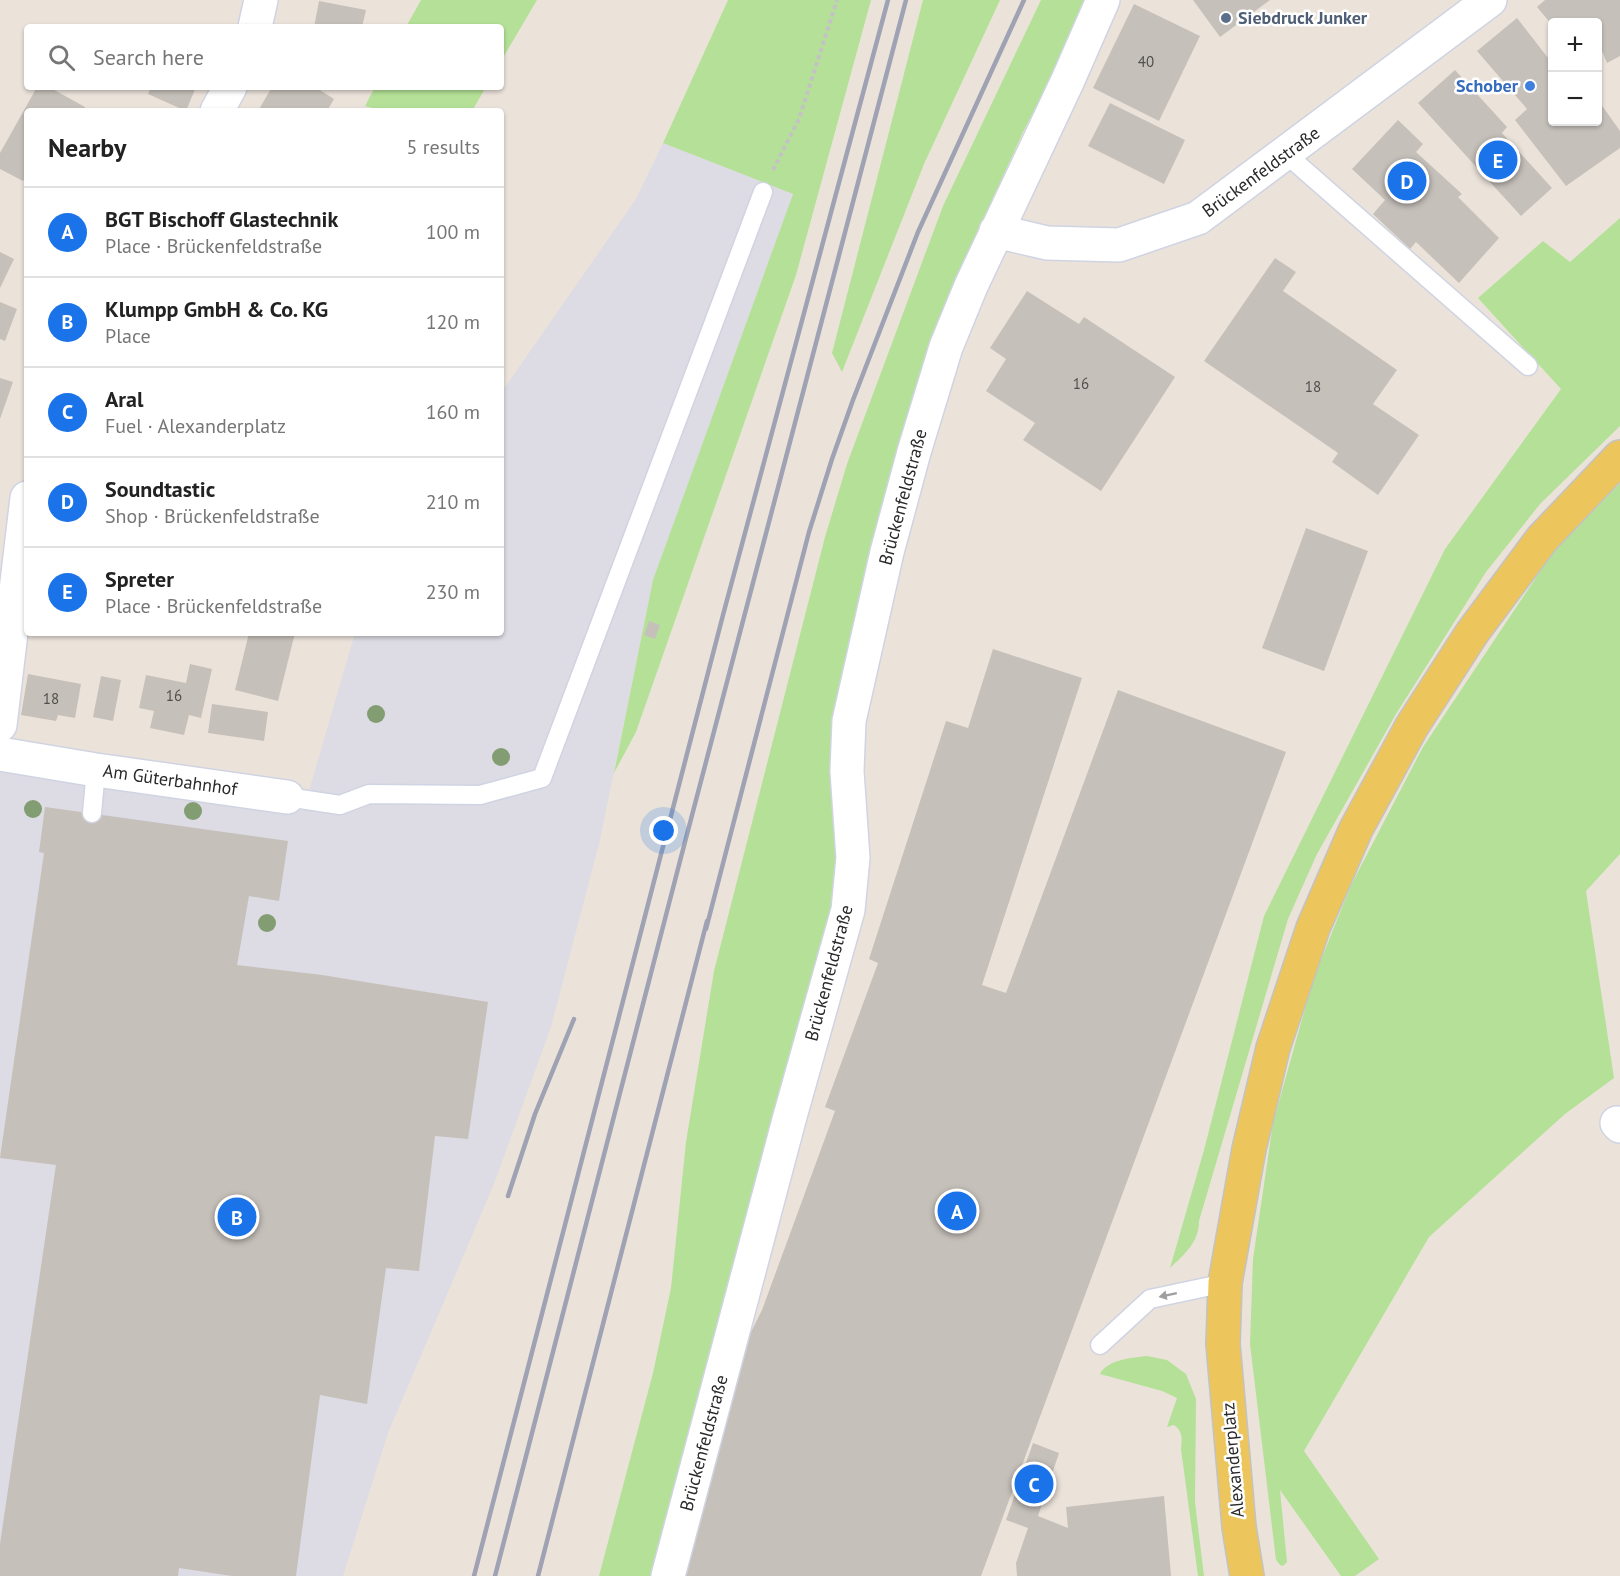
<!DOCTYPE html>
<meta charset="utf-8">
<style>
body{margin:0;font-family:"PT Sans",sans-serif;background:#f6f6f6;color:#222}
.controls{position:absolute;right:18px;top:18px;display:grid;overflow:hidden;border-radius:6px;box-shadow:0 2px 4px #0004}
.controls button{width:54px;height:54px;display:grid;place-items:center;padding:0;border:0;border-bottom:2px solid #e0e0e0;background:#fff;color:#222;font:30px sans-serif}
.you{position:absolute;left:664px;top:831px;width:21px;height:21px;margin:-15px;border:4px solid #fff;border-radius:50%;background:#1a73e8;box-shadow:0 0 0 9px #1a73e833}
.badge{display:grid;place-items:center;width:39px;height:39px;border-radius:50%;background:#1a73e8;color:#fff;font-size:20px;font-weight:700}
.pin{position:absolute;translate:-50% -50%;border:3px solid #fff;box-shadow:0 2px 6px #0006}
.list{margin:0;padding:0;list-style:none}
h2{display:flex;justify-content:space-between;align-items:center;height:78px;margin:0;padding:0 24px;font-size:26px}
h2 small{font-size:20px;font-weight:400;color:#767676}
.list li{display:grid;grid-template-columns:39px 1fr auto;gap:18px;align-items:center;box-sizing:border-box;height:90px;padding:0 24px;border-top:2px solid #e0e0e0}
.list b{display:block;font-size:22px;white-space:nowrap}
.list p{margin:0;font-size:20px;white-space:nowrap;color:#767676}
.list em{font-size:20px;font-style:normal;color:#767676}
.icon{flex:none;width:33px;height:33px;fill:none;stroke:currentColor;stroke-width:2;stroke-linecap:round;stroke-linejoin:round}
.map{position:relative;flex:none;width:1620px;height:1576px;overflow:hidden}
.search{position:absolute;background:#fff;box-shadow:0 2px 4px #0004;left:24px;top:24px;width:480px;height:66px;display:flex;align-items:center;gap:15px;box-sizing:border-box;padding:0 21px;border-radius:6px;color:#767676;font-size:22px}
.panel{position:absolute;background:#fff;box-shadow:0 2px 4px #0004;left:24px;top:108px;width:480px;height:528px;border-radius:6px}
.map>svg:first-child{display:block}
.industrial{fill:#dddbe3}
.green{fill:#b4e197}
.building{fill:#c6c0ba}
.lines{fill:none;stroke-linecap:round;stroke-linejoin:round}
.service-casing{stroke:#d0d4e2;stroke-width:21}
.minor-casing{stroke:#d0d4e2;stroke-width:36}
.primary-casing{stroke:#c3c3c3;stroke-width:36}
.path{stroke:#c3c3c3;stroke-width:4;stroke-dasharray:4.5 3;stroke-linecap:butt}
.service{stroke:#fff;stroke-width:18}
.minor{stroke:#fff;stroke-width:33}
.primary{stroke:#edc55d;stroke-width:33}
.rail{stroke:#9ea2b3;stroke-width:4.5}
.tree{fill:#829d71}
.oneway{fill:#9f9f9f}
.service-dot{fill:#5c6f8a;stroke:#fff;stroke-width:2}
.shop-dot{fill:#3f7fe0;stroke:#fff;stroke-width:2}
.labels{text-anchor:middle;stroke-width:5;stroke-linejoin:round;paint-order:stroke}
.number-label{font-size:15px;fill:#504f4d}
.service-label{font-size:18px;font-weight:bold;fill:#4e5e75;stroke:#fff;text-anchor:start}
.shop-label{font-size:18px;font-weight:bold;fill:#366cbe;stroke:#fff;text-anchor:end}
.street-label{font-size:18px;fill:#292929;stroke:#fff}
</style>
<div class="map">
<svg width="1620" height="1576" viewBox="0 0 1620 1576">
<rect width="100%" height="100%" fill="#ebe3da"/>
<path class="industrial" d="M663,143L793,194L653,580L600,840L551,1027L494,1184L388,1433L343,1576H0V772L304,808L355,633H501V393L636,199Z"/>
<path class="green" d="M421,0H537L501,61V27H406Z
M728,0H871L796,275L636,732L614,773L653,580L793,194L663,143Z
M923,0H1000L924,164L842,372L832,353Z
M1041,0H1092L1023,132L957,278L831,774L836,858L832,907L655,1576H599L653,1373L671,1288L686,1142L714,971L825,537L847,464L943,206Z
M375,87H486L472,111H383L365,106Z
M1620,218V426L1540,504L1486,572L1396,714L1317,854L1288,919L1199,1221C1199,1242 1185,1254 1170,1268L1204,1150L1264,916L1445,549L1561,389L1478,298L1543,241L1570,262Z
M1620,483V854L1586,891L1614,1078L1565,1114L1429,1237L1304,1451L1379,1559L1355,1576H1341L1280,1490L1287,1562L1283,1566L1280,1565L1276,1560L1250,1344L1253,1259L1273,1123L1313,980L1351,885L1423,747L1553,552Z
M1147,1356L1167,1360L1186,1374L1196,1399L1195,1502L1204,1576H1198L1181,1449C1182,1438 1183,1432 1174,1425L1167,1427L1177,1398L1162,1391L1100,1374C1108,1359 1132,1358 1147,1356Z"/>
<path class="building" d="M1193,0H1270L1220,37Z
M1545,0H1620V56L1607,63L1598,41V22H1552V25L1537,7Z
M319,1L366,10L362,27H314Z
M1134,4L1200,36L1159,121L1093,88Z
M1517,18L1552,63V122H1598V100L1620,131V148L1566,186L1515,120L1527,109L1477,51Z
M1455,70L1507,127L1502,133L1552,188L1521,216L1418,103Z
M37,87H49L85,107L83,111H27V174L23,181L0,169V153Z
M151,87H196L186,111L148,94Z
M272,87H315L334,99L327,111H258Z
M1110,103L1185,140L1164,184L1088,146Z
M1398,120L1423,144L1416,152L1462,194L1458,197L1499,238L1459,283L1416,242L1410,249L1373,214L1385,200L1352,169Z
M0,252L14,259L0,288Z
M1275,258L1296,272L1283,291L1397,370L1373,404L1419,435L1378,495L1332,462L1338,453L1204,361Z
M1027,291L1079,324L1084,317L1175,377L1101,491L1023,440L1035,423L986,391L1006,359L990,348Z
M0,302L17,309L5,341L0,339Z
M0,378L13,382L0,419Z
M1306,528L1368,551L1324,671L1262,648Z
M649,621L660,625L655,639L644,635Z
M249,633H295L278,701L235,690Z
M993,649L1082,678L982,985L1006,993L1118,690L1286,752L981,1576H684L748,1338L762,1310L835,1111L825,1107L878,963L869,959L946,721L968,728Z
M190,664L212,669L201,718L189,715L184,735L150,728L154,711L139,708L146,675L186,683Z
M28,674L81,684L75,718L58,715L56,721L21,715Z
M101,676L121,680L113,721L93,717Z
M212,704L268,712L264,741L208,733Z
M45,807L288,841L279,901L249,896L237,965L322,975L488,1002L468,1139L435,1136L419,1271L386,1268L367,1404L320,1395L296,1576H232L179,1568L178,1576H0V1544L56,1165L0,1158L44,853L39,852Z
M1033,1443L1059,1453L1038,1516L1068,1528L1066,1507L1164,1496L1171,1576H1017L1016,1563L1028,1528L1006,1520Z"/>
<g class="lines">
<defs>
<path id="service" d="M1286,154L1528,366
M287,797L340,805L369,794L480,795L542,778L763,192
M92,813L96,770
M1100,1345L1150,1299L1225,1283"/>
<path id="minor" d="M255,27L261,0
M217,111L230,87
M996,231L1047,243L1119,245L1198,218L1490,0
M0,725L27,498
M0,754L96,770L287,797
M1617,1123L1620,1126
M668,1576L789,1120L848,910L853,858L847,771L849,721L887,552L914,452L946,347L971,286L1068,80L1103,0"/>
<path id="primary" d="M1247,1576L1239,1527L1223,1344L1225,1283L1249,1149L1273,1048L1313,928L1356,829L1412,726L1472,633L1542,539L1620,457"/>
</defs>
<use href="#service" class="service-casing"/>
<use href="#minor" class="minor-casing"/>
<use href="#primary" class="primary-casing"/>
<path class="path" d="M773,170L799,119L837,0"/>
<use href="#service" class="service"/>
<use href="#minor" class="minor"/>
<use href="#primary" class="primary"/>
<path class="rail" d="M706,929L809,532L832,459L853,400L918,232L1024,0
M508,1196L535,1114L574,1019
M474,1576L723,615L888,0
M495,1576L680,861L906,0
M538,1576L707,921"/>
</g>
<g class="tree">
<circle cx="376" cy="714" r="9"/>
<circle cx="501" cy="757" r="9"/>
<circle cx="33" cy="809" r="9"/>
<circle cx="193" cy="811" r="9"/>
<circle cx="267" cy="923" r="9"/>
</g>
<defs><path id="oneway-solid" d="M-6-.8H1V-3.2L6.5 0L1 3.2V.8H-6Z" transform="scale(1.5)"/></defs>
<use class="oneway" href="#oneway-solid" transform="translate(1168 1295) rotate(168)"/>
<circle class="service-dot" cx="1226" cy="18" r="6"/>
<circle class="shop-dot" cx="1530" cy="86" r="6"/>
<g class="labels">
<g class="number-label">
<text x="1146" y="67">40</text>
<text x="1081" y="389">16</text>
<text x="1313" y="392">18</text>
<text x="174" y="701">16</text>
<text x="51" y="704">18</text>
</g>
<g class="service-label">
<text x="1238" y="24">Siebdruck Junker</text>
</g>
<g class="shop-label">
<text x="1518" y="92">Schober</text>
</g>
<g class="street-label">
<text transform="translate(1261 172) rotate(-36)" y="6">Brückenfeldstraße</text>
<text transform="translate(903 497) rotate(-75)" y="6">Brückenfeldstraße</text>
<text transform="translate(170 780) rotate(8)" y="6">Am Güterbahnhof</text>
<text transform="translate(829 973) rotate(-75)" y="6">Brückenfeldstraße</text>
<text transform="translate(704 1443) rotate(-75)" y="6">Brückenfeldstraße</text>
<text transform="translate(1233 1460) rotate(-95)" y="6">Alexanderplatz</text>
</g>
</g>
</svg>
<div class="controls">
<button>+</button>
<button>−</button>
</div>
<div class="you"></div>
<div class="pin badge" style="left:957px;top:1211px">A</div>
<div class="pin badge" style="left:237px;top:1217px">B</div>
<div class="pin badge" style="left:1034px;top:1484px">C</div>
<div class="pin badge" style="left:1407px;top:181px">D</div>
<div class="pin badge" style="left:1498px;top:160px">E</div>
<div class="search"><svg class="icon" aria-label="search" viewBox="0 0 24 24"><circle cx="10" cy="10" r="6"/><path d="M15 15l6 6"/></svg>Search here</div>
<section class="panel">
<h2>Nearby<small>5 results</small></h2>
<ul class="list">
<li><span class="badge">A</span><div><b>BGT Bischoff Glastechnik</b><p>Place · Brückenfeldstraße</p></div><em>100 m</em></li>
<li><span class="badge">B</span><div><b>Klumpp GmbH &amp; Co. KG</b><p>Place</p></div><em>120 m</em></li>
<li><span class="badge">C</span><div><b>Aral</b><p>Fuel · Alexanderplatz</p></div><em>160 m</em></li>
<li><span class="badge">D</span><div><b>Soundtastic</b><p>Shop · Brückenfeldstraße</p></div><em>210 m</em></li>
<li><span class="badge">E</span><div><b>Spreter</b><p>Place · Brückenfeldstraße</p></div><em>230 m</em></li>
</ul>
</section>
</div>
